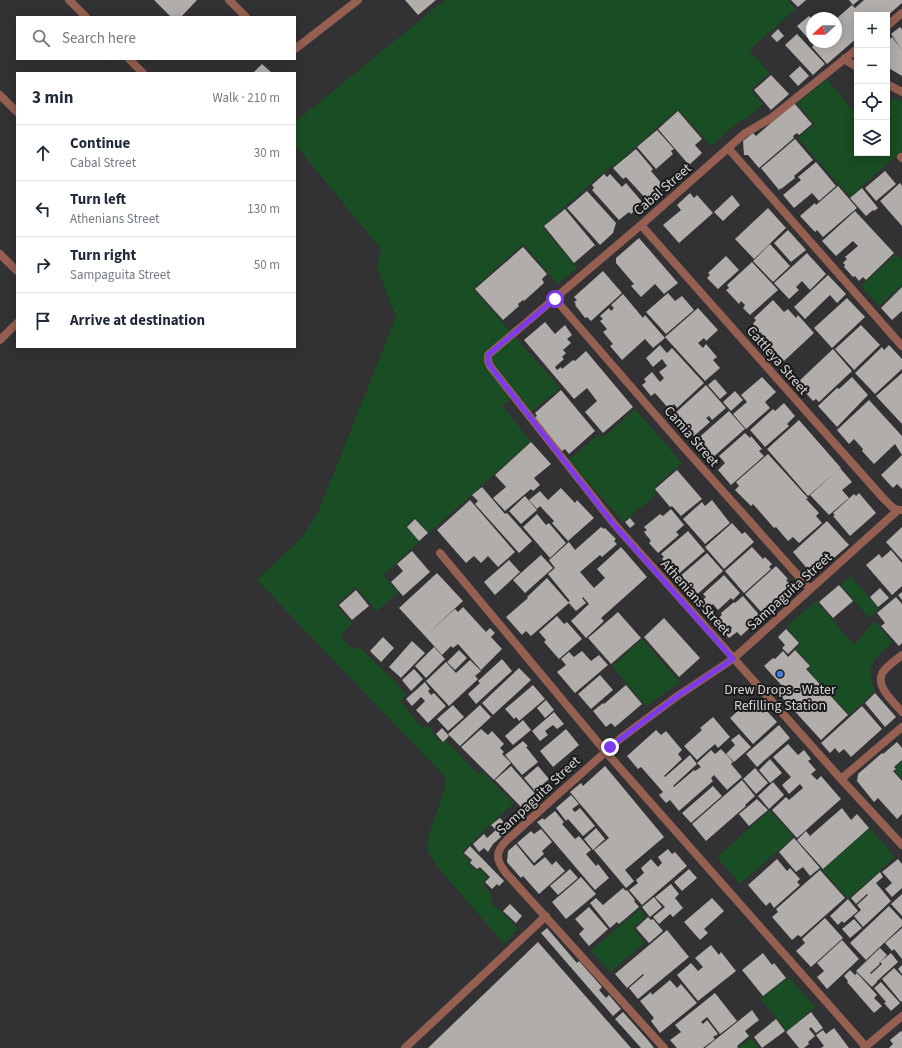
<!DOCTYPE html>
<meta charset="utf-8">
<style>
body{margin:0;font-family:"Source Sans 3",sans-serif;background:#f6f6f7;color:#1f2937}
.controls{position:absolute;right:12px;top:12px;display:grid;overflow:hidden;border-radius:0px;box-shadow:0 2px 10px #0003}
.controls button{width:36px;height:36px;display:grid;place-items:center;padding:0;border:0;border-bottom:1px solid #e0e1e3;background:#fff;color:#1f2937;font:20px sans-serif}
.compass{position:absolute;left:806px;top:12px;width:36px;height:36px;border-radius:50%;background:#fff;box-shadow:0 2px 10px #0003;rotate:249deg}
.stop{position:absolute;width:12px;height:12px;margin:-9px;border:3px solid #7c3aed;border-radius:50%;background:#fff}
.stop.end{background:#7c3aed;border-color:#fff;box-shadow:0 1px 4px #0008}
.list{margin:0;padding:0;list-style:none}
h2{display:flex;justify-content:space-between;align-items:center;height:52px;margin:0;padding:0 16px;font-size:17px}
h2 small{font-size:13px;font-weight:400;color:#747a83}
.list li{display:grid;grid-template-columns:26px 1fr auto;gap:12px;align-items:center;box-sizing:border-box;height:56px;padding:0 16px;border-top:1px solid #e0e1e3}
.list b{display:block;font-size:15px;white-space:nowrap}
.list p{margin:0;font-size:13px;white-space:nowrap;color:#747a83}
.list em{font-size:13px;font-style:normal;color:#747a83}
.icon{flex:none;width:22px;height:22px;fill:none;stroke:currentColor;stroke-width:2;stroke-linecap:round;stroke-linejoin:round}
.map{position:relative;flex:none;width:902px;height:1048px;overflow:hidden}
.search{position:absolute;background:#fff;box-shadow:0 2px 10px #0003;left:16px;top:16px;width:280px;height:44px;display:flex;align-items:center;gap:10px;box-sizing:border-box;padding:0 14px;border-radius:0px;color:#747a83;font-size:15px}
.panel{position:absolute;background:#fff;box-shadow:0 2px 10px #0003;left:16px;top:72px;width:280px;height:276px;border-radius:0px}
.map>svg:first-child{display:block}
.green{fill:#194d23}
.building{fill:#b0adab}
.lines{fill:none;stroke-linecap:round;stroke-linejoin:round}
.street{stroke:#955f51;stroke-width:8}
.route{stroke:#7c3aed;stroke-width:5}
.shop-dot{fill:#3f7fe0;stroke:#1a1a1b;stroke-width:1.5}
.labels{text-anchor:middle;stroke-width:4;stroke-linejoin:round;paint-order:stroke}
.street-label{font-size:14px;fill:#d7d6d8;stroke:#1a1a1b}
.poi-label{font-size:14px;fill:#d7d6d8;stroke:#1a1a1b}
</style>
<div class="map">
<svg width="902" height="1048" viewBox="0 0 902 1048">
<rect width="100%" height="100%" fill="#323234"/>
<path class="green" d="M445,0H788L796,9L749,50L770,73L751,90L763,104L745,120H741L711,146L678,109L615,165L605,171L542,227L577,268L558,284L523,244L473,289L560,388L531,412L516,394L502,406L531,441L429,533L415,518L406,526L419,542L383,575L398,592L377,611L356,587L336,605L352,623L340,636L353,650L358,646L395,681L406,695L400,701L422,728L426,725L442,743L446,740L478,774L482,771L514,803L462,852L470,861L469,863L477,871L480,869L488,877L483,883L492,896L491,904L501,911L518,929L504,944L436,865L428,851V837L445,787V777L257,580L303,536L319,510L396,317L377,268L381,249L295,145V122Z
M827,79L857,116V153H887V105L895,98L902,102V151L850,197L798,138L814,124L797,103Z
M896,254L902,260V285L879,306L861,286Z
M635,409L682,463L653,488L657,494L623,522L569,460L599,434L603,438Z
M851,576L879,609L869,618L841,585Z
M816,601L854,645L875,621L893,643C874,657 864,667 875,691L849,715L808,670L811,666L796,649L801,644L786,627Z
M642,639L680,682L646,706L612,666Z
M902,761V779L895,771L897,769L896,767Z
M770,810L794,837L740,884L717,857Z
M870,828L895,857L848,899L822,870Z
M640,909L646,917L633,928L645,943L610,972L591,950Z
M789,977L815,1007L787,1031L761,999Z
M751,1038L759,1048H738Z"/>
<path class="building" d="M154,0H197L181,17H171Z
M405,0H436L418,15Z
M791,0H806L798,7Z
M849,0H859L853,5Z
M864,0H902V3L887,16V15H857V38L827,64L812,47L814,45L797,26L809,16L812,19V42H836V25L838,23L836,19L852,5L855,8Z
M900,27L902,29V50L891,34Z
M778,29L784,36L777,42L771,36Z
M797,34L825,64L813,75L785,45Z
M892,37L902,50V76L887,67V41Z
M262,64L272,73H253Z
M800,66L809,76L798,86L789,76Z
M771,75L789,94L771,110L754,90Z
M794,103L812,124L799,135L797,133L793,136L794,138L759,168L748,155H744L743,141L753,133L756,136Z
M678,111L702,139L695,145L702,153L689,165L658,129Z
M657,130L674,149L671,151L673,154L656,169L637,147Z
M795,139L813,160L794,176L795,178L781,189V188L779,190L761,168Z
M636,149L653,169L651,171L663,185L647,200L626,177L623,179L613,168Z
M816,162L836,186L819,201L812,193L794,208L783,195L801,180L798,177Z
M885,171L896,184L876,201L865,188Z
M604,174L607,177L610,174L622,187L626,183L643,203L631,214L629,212L619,220L592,190L594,188L592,185Z
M900,183L902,186V226L880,201Z
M838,186L857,208L823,237L817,230L815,232L800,216L815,203L816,205Z
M862,188L878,208L874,211L873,210L866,216L850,198Z
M587,191L616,223L613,233L600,245L567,208Z
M690,193L694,198L697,195L713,213L679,243L663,225L681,210L677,205Z
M732,195L740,205L723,221L714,212Z
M768,208L786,228L754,259L735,239Z
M565,209L595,245L574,263L544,226Z
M855,211L894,253L866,280L863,277L859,281L855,276L853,277L844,267L845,265L843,263L847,259L845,257L858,246L853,241L836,256L822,241Z
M788,230L806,250L791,262L774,243Z
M639,238L678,283L664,294L655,284L641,297L631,286L634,284L616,263V258Z
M770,244L790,266L773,282L753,261Z
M523,247L547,274L542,279L544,283L524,301L523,300L518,304L519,306L503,320L475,289Z
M807,253L826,274L810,290L802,281L796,287L799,290L789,299L774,283Z
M726,256L739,270L718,289L707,278L710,275L708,273Z
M752,262L778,290L750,315L743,308L745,305L741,301L739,304L726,290L729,288L727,285Z
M603,271L622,293L591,321L587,317L585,318L575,305L576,304L574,302L577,300L574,297Z
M828,275L846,294L837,303L830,295L805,319L794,307Z
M902,287V311L892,320L881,308Z
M668,293L675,301L682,296L694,310L666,334L646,312Z
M623,294L643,318L645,315L665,338L653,348L645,339L622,360L610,346L613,344L603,332L607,329L600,321L603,319L600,316L609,308L611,311L614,308L611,305Z
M847,298L865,317L832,348L814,328Z
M773,300L784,312L788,309L796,318L798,315L814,333L784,361L768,344L770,342L760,332L756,336L750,328L754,325L753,324L756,320L754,318Z
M698,308L718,330L706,341L704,338L698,343L703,348L706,344L717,357L713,360L720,368L705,381L665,337Z
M545,322L555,334L565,325L572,335L567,339L571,343L563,350L566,353L562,357L564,359L555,367L557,370L561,367L562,369L573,360L575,361L586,351L633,407L603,433L585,412L597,401L587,388L574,399L524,340Z
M861,325L880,345L854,370L835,349Z
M660,345L667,353L672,348L704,383L677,408L674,404L669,409L655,393L651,396L642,385L646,382L644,379L652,372L660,382L664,378L659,372L667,366L662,359L653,367L646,358Z
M889,345L902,359V369L875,394L855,373L882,347L884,350Z
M833,349L852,371L819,402L816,399L813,401L797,383Z
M902,373V424L876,396Z
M762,377L776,392L765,402L770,408L746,429L733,414L747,402L741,395Z
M852,377L868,395L837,427L818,406L837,388L839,389Z
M715,379L727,393L720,399L708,385Z
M706,385L726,408L712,420L709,416L706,418L710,422L694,436L690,432L689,433L673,415Z
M561,390L595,431L569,454L565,449L562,451L534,418L537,416L535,413Z
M735,391L743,400L731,411L723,402Z
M869,400L902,436V455L895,444L874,464L862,451L863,449L854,439L849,444L837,430Z
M784,403L795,416L787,424L789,426L765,447L750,430L773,409L775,411Z
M729,411L745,429L711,459L695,441Z
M799,420L841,468H840L852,482L842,490L849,498L829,515L810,495L837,471L808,496L767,449Z
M745,433L750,438L751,436L762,449L759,451L764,456L731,485L718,470L725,463L719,456Z
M531,442L551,464L534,478L540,485L533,491L531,489L505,511L493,498L506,487L495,475Z
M768,454L808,498L806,499L819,513L816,516L822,523L799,543L793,537L788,541L776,527L774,528L753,504L751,506L735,490L739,486L736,482Z
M902,455V489L897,484L893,488L881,475Z
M677,470L702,499L681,516L672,506L670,507L655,489Z
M482,487L505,514L507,513L532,541L519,553L475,504L478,501L472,495Z
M561,488L575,503L577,500L594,518L568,541L552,523L554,521L540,506L537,509L529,500L540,491L548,500Z
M859,493L876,513L850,536L833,516L835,515L833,513L854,494L856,496Z
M525,496L537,510L521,524L509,511Z
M470,500L515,552L498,567L488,556L481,563L474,556L466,563L437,530Z
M712,500L730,523L705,544L683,519L702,502L705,506Z
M671,509L684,525L676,532L679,535L658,553L649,543L651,541L644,532L647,530L644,527L660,514L663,516Z
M537,514L546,525L549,523L566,543L550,558L523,527Z
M630,518L635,524L630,528L625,522Z
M415,519L428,533L419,541L407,527Z
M827,521L849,545L821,569L818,566L811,573L793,552Z
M732,523L742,534L745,532L754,542L724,569L705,547Z
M601,527L604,529L605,528L616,539L614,541L617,544L602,557L600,555L580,572L594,588L605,578L597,569L621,547L647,577L601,618L604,621L586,638L571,621L589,604L583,597L582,598L586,603L576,611L568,602L570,601L548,574L555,568L549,560L569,542L575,550Z
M902,527V560L886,542Z
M688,531L705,551L675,577L664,564L665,562L662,559L664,557L661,554Z
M752,547L763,559L765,557L772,564L769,567L771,569L744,593L725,571Z
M891,550L902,563V586L892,595L866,565L879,554L882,558Z
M412,551L430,572L403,596L391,582L403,571L397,564Z
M707,553L723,571L692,599L684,589L686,588L678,578Z
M541,555L553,568L525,593L513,580Z
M509,560L520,572L495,595L484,582Z
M776,566L788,579L786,580L794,589L764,615L745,594Z
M437,573L463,601L425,636L399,608Z
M724,575L740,593L733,600L731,598L718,610L713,604L706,610L699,603L706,597L703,594Z
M547,578L569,603L531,636L526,631L522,635L506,617L528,598L527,597Z
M839,585L853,601L833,618L819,602Z
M880,588L889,598L878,607L870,597Z
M356,590L369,606L352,620L339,605Z
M902,592V600L898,595Z
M743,596L761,617L741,636L737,632L729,638L714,622L722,615L721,613L734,602L735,603Z
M896,597L902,604V643L899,646L881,626L885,623L877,613Z
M463,607L486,632L490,628L495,633L491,637L502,649L481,670L458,644L453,648L451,646L442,655L425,636L455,609L458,612Z
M618,612L641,638L611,664L588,638Z
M557,616L564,624L567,622L582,639L559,659L544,642L546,640L539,632Z
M664,618L700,658L679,677L644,637Z
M786,629L799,643L788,654L782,648L785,645L778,637Z
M383,637L394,648L381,662L370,651Z
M412,641L425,653L401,678L389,667Z
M434,647L445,659L426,678L415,666Z
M459,650L467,658L455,670L447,662Z
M795,650L810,666L806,669L848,715L821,740L779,694L785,689L764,666L773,658L775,659L783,651L788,657Z
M582,651L591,661L599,655L608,665L575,693L557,672L566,665L561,659L569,652L574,657Z
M502,659L512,671L476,704L468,694L480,683L478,681Z
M470,660L481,671L475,676L478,679L449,706L426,681L446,662L456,673Z
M519,668L531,680L493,715L482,703Z
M414,669L423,679L411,691L402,680Z
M600,675L613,690L591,709L578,694Z
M425,682L430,689L428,691L431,695L434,693L446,706L428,723L416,710L425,701L421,697L412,706L406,699Z
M533,685L545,699L519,721L516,717L514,719L505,709Z
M626,685L642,704L615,727L611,723L606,727L593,711L603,703L604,704Z
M875,693L896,717L885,727L865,703Z
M751,699L763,713L766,710L777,722L753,744L730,718Z
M546,700L554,710L545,718L537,708Z
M453,705L464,717L448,731L437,719Z
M480,705L491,717L460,746L448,734Z
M862,706L882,729L851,757L844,749L839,753L835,748L830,753L821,743Z
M554,712L564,724L557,729L553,725L545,731L548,735L540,741L532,731Z
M713,717L730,737L718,748L715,744L697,760L684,746L702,730L700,728Z
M523,720L531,730L513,745L505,736Z
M779,725L790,738L757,767L746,754Z
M442,728L449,736L443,742L436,734Z
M481,729L488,735L492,731L504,744L500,748L504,752L502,754L511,763L494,780L461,747Z
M566,729L579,745L553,767L540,751Z
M656,730L661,735L666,731L682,750L678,754L682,759L664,776L665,777L690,755L697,764L673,786L674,787L694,770L695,771L701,767L697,763L711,750L715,754L721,749L733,762L731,764L742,777L727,790L714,775L711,778L713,781L679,811L670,800L666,803L659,795L663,792L641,767L638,769L627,756Z
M739,734L751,747L734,762L726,754L735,745L731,740Z
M523,741L528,746L526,747L538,762L522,775L505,755Z
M897,742L902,748V760L894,767L896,769L893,771L902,781V814L897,819L878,798L874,802L857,781L858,774L882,753L883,754Z
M788,744L798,755L804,750L811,759L808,761L816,770L811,774L817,780L821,776L841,799L797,838L772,810L786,797L789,800L803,788L800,784L789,794L782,785L791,777L773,757Z
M770,759L782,773L770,783L759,770Z
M511,766L539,798L525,811L495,780Z
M538,766L549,779L535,791L524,778Z
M605,766L664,837L625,870L634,881L626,888L594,850L609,838L570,792L581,783L583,786Z
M755,768L768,783L756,794L743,779Z
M742,780L755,796L745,805L746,806L706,841L692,824Z
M773,782L784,795L769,809L758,796Z
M713,786L722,796L691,823L682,813Z
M571,795L579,804L572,809L575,812L580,808L595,826L583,836L568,819L566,821L556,808Z
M757,799L768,810L749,826L739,814Z
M842,808L851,820L857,814L869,828L823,869L797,840L806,831L810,836Z
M555,811L564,822L562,824L575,839L579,836L591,850L586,854L596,866L598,864L609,878L595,890L537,822L543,818L544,820Z
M500,818L510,829L493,844L488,852L484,848L479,852L473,844L484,834L487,838L496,830L491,825Z
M596,828L605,839L593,850L584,839Z
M541,829L552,842L542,851L544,854L534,863L517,843L531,831L534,834Z
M794,838L820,868L810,876L803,867L796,872L779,852Z
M516,844L534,866L545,857L552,865L556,861L565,871L539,894L523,876L521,878L507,862L508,851Z
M470,846L504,881L499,886L497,884L492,889L485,882L490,877L480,867L477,869L470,863L472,860L464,853Z
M668,849L672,854L675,852L687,866L642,905L629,890L638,883L636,880L644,873L641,868L651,859L658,867L662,863L658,857Z
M777,859L787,871L790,868L800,879L797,882L800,885L774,908L770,902L766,906L748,885Z
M898,859L902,864V888L892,897L885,889L892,883L882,872Z
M570,869L578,878L558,895L550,886Z
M689,869L697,878L682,891L674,882Z
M820,870L845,898L801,937L798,935L792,940L772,917L778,912L776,909Z
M880,872L883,877L876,883L891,901L863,927L854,916L861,910L857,905L868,895L867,894L856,904L851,898Z
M581,877L596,894L566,919L552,902Z
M671,884L679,894L675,898L683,908L673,917L670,914L659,924L653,917L665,907L655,897Z
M623,888L626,891L627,890L635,900L634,901L639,907L619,924L617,922L610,928L590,903L596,898L603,905Z
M902,894V916L891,904Z
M654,897L662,907L650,917L642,907Z
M712,898L724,911L704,929L708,933L700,940L684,922Z
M848,899L858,911L844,923L842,921L838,925L830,916Z
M510,904L522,916L516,923L503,911Z
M889,906L902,920V926L866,960L850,943Z
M589,907L608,929L589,946L579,934L584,929L575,919Z
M648,917L651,920L653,919L663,931L649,943L636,928Z
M825,918L843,938L811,967L796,951L805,943L802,939Z
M854,919L862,928L850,938L842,929Z
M547,928L577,963L579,961L602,987L599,990L606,998L609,995L621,1009L613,1016L541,933Z
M902,928V959L894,949L892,951L885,943Z
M667,930L689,957L638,999L629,988L644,975L643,974L627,988L615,974Z
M842,940L859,959L827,989L817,977L824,971L817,963Z
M538,942L631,1048H428Z
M711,945L719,955L721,952L736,971L698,1001L677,975L691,963L698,971L703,967L695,958Z
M880,948L887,955L879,963L880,964L870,973L871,974L882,964L880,962L891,953L898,962L877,981V982L872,987L856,971Z
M763,953L772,965L774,963L786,978L763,996L742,970Z
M902,965V974L898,969Z
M894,968L902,976V1001L901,1002L882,979Z
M850,970L855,975L857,973L877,995L874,998L882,1006L874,1013L847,982L848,981L844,976Z
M670,980L677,988L681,984L697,1003L660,1033L651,1021L654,1018L640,1001L651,992L652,995Z
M881,982L900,1003L891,1011L884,1003L886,1002L874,988Z
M715,993L737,1021L720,1034L707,1017L701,1022L703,1024L707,1020L718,1034L713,1037L715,1039L703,1048H677L670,1040L681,1032L675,1025Z
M752,1010L759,1020L745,1031L749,1036L737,1046L738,1047L737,1048H705Z
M623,1012L647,1039L654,1048H641L625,1030L615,1019Z
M811,1012L823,1028L816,1033L811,1027L809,1029L815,1036L808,1042L809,1044L804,1048H799L786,1032Z
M776,1019L785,1031L762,1048L754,1037Z
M834,1028L849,1048H821L824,1046L816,1035L823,1030L826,1034Z
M901,1031L902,1032V1048H889L893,1044L890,1040Z"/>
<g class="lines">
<path class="street" d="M69,0L86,17
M229,0L246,17
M887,26L902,13
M295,49L358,0
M857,49L771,118L744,134L641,225L488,355V361L490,366L615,525L841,779L902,845
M129,59L143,73
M844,59L857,67
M887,84L902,92
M0,95L17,112
M728,148L902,346
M901,157L902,158
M641,225L883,498L892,507L898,510
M0,254L17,271
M555,299L679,442L810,589
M0,340L17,323
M440,553L605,751L867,1048
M902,655C896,660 888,665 883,672C874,686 894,702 902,712
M841,779L902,727
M405,1048L546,916
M664,1048L506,873C495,859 495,852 507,840L621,738L676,697L733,659L898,510H902
M864,1048L902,1016"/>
</g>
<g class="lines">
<path class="route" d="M555,299L488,355V361L490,366L615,526L733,659L676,697L610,747"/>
</g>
<circle class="shop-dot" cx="780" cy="674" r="4"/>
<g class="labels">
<g class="street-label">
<text transform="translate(662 189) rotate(-41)" y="5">Cabal Street</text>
<text transform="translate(778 360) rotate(49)" y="5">Cattleya Street</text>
<text transform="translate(692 436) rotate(49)" y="5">Camia Street</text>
<text transform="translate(789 591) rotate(-42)" y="5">Sampaguita Street</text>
<text transform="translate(696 597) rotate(48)" y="5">Athenians Street</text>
<text transform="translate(538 795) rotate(-43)" y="5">Sampaguita Street</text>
</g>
<g class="poi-label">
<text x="780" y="694">Drew Drops - Water<tspan x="780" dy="16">Refilling Station</tspan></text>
</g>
</g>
</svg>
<div class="controls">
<button>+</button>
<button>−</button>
<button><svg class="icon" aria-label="locate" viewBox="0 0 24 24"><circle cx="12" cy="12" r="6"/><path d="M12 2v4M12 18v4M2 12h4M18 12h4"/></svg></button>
<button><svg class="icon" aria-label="layers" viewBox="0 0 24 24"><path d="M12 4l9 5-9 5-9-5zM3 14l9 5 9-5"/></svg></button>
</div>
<svg class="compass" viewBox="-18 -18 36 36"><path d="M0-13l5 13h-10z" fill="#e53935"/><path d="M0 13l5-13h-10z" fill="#747a83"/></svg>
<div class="stop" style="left:555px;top:299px"></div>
<div class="stop end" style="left:610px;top:747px"></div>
<div class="search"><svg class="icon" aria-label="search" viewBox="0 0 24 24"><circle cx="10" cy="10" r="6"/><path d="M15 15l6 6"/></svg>Search here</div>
<section class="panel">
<h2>3 min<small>Walk · 210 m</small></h2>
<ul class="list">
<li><svg class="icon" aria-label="ahead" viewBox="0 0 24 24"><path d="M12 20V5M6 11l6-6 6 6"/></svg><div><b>Continue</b><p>Cabal Street</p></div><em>30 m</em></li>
<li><svg class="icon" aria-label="left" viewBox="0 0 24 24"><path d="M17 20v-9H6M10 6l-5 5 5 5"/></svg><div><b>Turn left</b><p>Athenians Street</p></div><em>130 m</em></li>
<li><svg class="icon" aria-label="right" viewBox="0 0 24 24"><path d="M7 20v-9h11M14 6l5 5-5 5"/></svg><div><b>Turn right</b><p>Sampaguita Street</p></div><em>50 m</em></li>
<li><svg class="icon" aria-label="arrive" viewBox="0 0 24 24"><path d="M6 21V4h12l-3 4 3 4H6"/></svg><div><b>Arrive at destination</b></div></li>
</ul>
</section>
</div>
